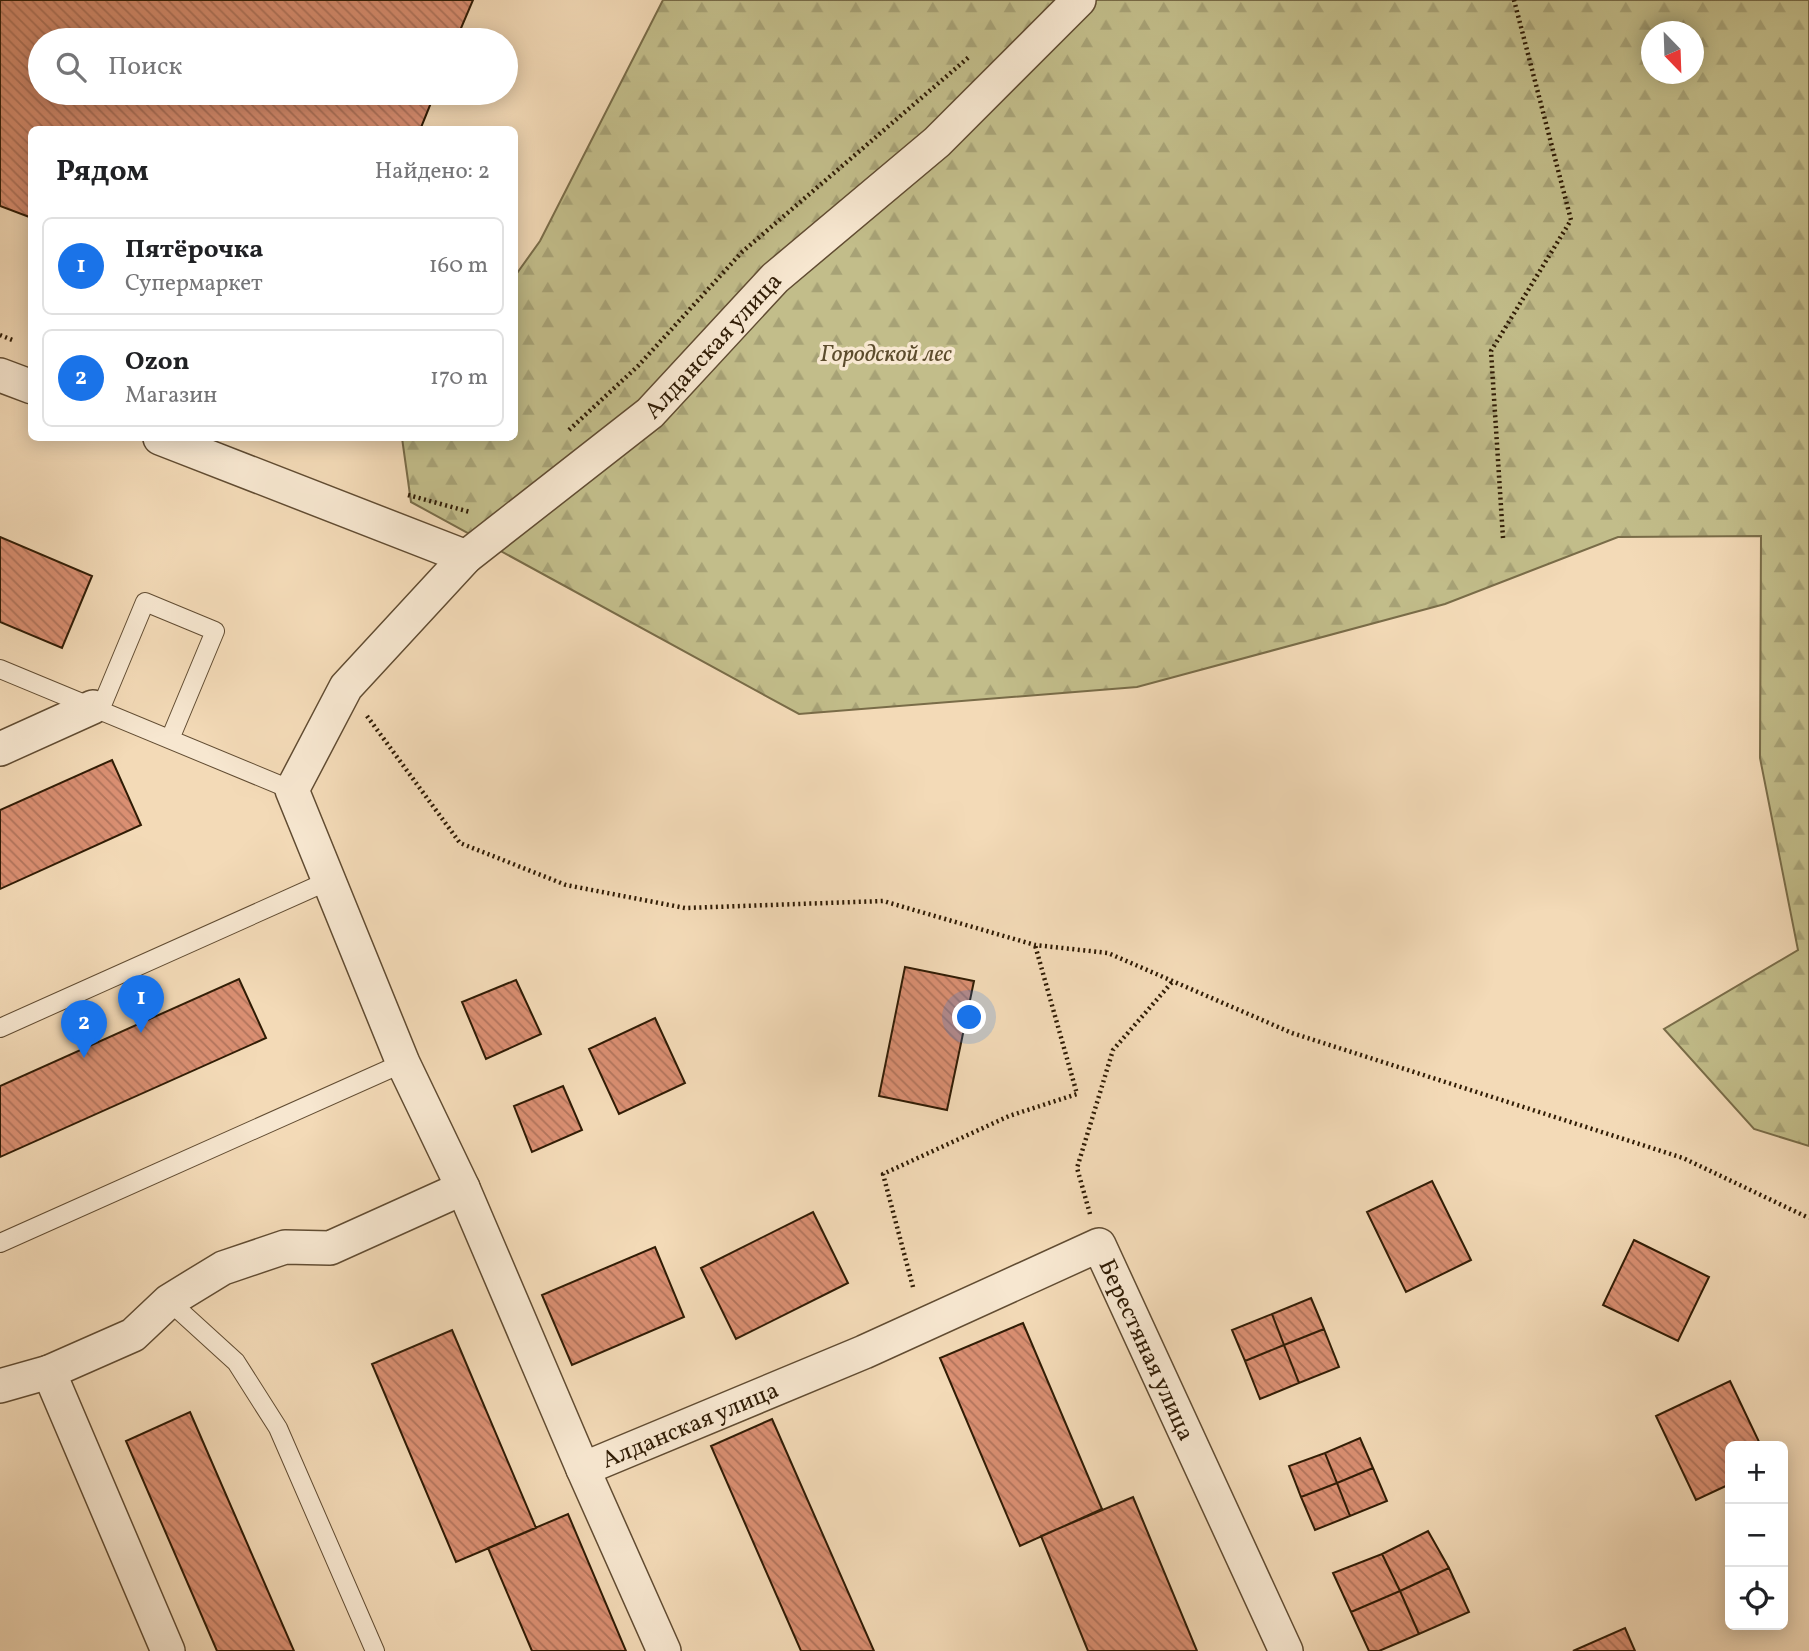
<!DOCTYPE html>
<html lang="ru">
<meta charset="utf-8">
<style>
body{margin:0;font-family:Vollkorn,serif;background:#f2f2f2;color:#202124}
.controls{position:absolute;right:21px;bottom:21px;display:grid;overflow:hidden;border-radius:10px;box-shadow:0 4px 18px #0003}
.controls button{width:63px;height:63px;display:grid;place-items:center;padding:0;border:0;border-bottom:2px solid #e0e0e0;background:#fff;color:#202124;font:35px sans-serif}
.compass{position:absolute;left:1641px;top:21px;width:63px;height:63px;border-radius:50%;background:#fff;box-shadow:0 4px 18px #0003;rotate:157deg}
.you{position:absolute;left:970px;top:1018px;width:24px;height:24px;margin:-18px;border:5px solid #fff;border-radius:50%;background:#1a73e8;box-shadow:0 0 0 10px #1a73e833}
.badge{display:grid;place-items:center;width:46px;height:46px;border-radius:50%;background:#1a73e8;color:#fff;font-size:23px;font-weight:700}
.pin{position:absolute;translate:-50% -58px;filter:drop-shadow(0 2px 4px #0008)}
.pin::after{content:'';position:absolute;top:37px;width:24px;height:21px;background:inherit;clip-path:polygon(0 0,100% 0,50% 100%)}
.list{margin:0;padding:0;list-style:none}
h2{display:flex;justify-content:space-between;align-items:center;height:91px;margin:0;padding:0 28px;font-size:30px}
h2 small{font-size:23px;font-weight:400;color:#757577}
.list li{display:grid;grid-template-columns:46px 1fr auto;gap:21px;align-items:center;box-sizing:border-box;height:98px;margin:0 14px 14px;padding:0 14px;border:2px solid #e0e0e0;border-radius:10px}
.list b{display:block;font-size:26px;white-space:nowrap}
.list p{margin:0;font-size:23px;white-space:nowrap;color:#757577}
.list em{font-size:23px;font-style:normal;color:#757577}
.icon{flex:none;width:38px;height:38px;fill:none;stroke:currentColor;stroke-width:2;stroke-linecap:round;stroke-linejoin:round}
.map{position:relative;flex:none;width:1809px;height:1651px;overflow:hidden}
.search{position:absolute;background:#fff;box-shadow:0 4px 18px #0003;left:28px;top:28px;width:490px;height:77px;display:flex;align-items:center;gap:18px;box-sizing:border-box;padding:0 24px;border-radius:38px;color:#757577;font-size:26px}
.panel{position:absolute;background:#fff;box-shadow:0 4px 18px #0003;left:28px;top:126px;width:490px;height:315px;border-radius:10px}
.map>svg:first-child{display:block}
.forest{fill:url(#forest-firs);stroke:#796c48;stroke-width:2;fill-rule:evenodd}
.building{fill:url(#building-back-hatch);stroke:#301c05;stroke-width:2}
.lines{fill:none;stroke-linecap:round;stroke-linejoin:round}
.lane-casing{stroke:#614c32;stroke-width:20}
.street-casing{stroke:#614c32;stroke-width:36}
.path{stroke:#301c05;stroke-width:4.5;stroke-dasharray:2 3.5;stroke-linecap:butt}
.lane{stroke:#f7e7d0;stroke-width:18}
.street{stroke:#f7e7d0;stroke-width:33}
.labels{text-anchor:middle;stroke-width:7;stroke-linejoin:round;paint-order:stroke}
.street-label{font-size:24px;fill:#301c05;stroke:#f7e7d0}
.park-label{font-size:24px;font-style:italic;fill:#5c4c2d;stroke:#f7e7d0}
</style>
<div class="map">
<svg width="1809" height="1651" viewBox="0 0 1809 1651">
<defs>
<pattern id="forest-firs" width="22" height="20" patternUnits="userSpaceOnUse" patternTransform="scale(1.75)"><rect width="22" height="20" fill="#c2bd8a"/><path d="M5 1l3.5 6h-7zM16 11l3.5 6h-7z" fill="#a7a276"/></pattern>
<pattern id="building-back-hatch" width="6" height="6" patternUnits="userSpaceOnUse" patternTransform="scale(1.75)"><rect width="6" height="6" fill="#da8f72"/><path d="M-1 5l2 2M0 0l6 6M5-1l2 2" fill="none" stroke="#b1745c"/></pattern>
</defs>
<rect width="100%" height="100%" fill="#f3dab7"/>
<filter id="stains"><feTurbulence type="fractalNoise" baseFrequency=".00286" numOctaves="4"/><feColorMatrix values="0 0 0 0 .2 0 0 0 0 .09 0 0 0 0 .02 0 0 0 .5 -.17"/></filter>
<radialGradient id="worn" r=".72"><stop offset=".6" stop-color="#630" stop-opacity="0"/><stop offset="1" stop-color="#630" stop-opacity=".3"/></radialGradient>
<path class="forest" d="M663,0H1809V1146L1754,1129L1664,1029L1798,950L1760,758L1761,536L1618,537L1445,604L1137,687L799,714L411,502L402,438H514L515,276L540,241ZM1652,32H1694V74H1652Z"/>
<path class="building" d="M0,0H473L456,40H40V93H435L420,130H32V218L0,206Z
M0,537L92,576L62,648L0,622Z
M112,760L141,825L0,889V810Z
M905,967L974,981L947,1110L879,1096Z
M239,979L266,1038L0,1157V1086Z
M516,980L541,1034L486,1059L462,1002Z
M655,1018L685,1083L619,1114L589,1049Z
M563,1086L582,1130L532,1152L514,1106Z
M1432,1181L1471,1260L1406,1292L1367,1212Z
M813,1212L848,1283L736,1339L701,1268Z
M1634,1240L1709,1277L1678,1341L1603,1305Z
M655,1247L684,1317L572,1365L542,1295Z
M1311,1298L1324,1329L1284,1345L1272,1314Z
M1272,1314L1284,1345L1245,1361L1232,1330Z
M1023,1323L1102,1509L1020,1546L940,1358Z
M1324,1329L1339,1367L1299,1383L1284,1345Z
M452,1330L536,1528L456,1562L372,1364Z
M1284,1345L1299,1383L1260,1399L1245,1361Z
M1730,1381L1761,1446H1730V1484L1696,1500L1656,1416Z
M190,1412L294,1651H217L126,1441Z
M772,1419L874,1651H801L711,1446Z
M1360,1438L1373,1468L1337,1483L1325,1453Z
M1325,1453L1337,1483L1301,1497L1289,1466Z
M1373,1468L1387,1501L1350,1516L1337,1483Z
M1337,1483L1350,1516L1315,1530L1301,1497Z
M1133,1497L1197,1651H1088L1041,1536Z
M568,1514L626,1651H532L488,1548Z
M1428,1531L1449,1568L1400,1591L1382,1554Z
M1382,1554L1400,1591L1351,1612L1333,1573Z
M1449,1568L1469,1612L1419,1634L1400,1591Z
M1400,1591L1419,1634L1379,1651H1369L1351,1612Z
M1625,1628L1635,1651H1573Z"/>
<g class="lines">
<defs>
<path id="lane" d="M0,669L292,790
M100,710L145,602L215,631L170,739
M0,1028L328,881
M0,1243L403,1063
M169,1301L236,1362L278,1428L375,1651"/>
<g id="street">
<path d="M0,375L32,387"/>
<path d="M160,438L466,557"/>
<path d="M0,749L93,707"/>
<path d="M0,1386L49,1372"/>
<path id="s1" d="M583,1469L463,1188L403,1063L292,790L346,687L466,557L650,413L775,278L937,142L1079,0"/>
<path d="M168,1651L49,1372L133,1335L169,1301L223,1268L285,1247L330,1248L463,1188"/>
<path id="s2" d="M664,1651L583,1469L864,1352L1099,1245L1286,1651"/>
</g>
</defs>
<use href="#lane" class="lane-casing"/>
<use href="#street" class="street-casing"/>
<path class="path" d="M0,335L15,341
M569,430L638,366L742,252L969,57
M408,495L470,512
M1503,538L1491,351L1571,220L1514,0
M367,716L460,843L566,885L685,908L883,901L1035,945L1108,953L1292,1033L1683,1158L1809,1218
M1090,1214L1077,1168L1113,1050L1173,981
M913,1287L883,1174L1009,1116L1077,1094L1035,945"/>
<use href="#lane" class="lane"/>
<use href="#street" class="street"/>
</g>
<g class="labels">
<g class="street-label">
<text dy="8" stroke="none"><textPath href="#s1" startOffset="1358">Алданская улица</textPath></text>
<text dy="8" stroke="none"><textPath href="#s2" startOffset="877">Берестяная улица</textPath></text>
<text dy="8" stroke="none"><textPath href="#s2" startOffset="315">Алданская улица</textPath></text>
</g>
<g class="park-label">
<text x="886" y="361">Городской лес</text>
</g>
</g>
<rect width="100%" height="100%" filter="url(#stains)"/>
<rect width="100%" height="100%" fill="url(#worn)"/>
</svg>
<div class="controls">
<button>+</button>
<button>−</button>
<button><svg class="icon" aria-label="locate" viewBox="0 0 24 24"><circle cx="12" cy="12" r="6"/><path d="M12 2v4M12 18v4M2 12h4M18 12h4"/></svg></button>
</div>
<svg class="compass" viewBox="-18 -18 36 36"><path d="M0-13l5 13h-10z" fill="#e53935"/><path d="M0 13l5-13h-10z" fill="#757577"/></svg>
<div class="you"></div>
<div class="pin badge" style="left:141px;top:1033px">1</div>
<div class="pin badge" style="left:84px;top:1058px">2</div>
<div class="search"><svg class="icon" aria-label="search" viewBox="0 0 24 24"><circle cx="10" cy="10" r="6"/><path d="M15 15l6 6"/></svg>Поиск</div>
<section class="panel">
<h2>Рядом<small>Найдено: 2</small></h2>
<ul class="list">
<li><span class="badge">1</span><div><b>Пятёрочка</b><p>Супермаркет</p></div><em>160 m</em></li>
<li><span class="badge">2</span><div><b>Ozon</b><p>Магазин</p></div><em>170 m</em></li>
</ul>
</section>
</div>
